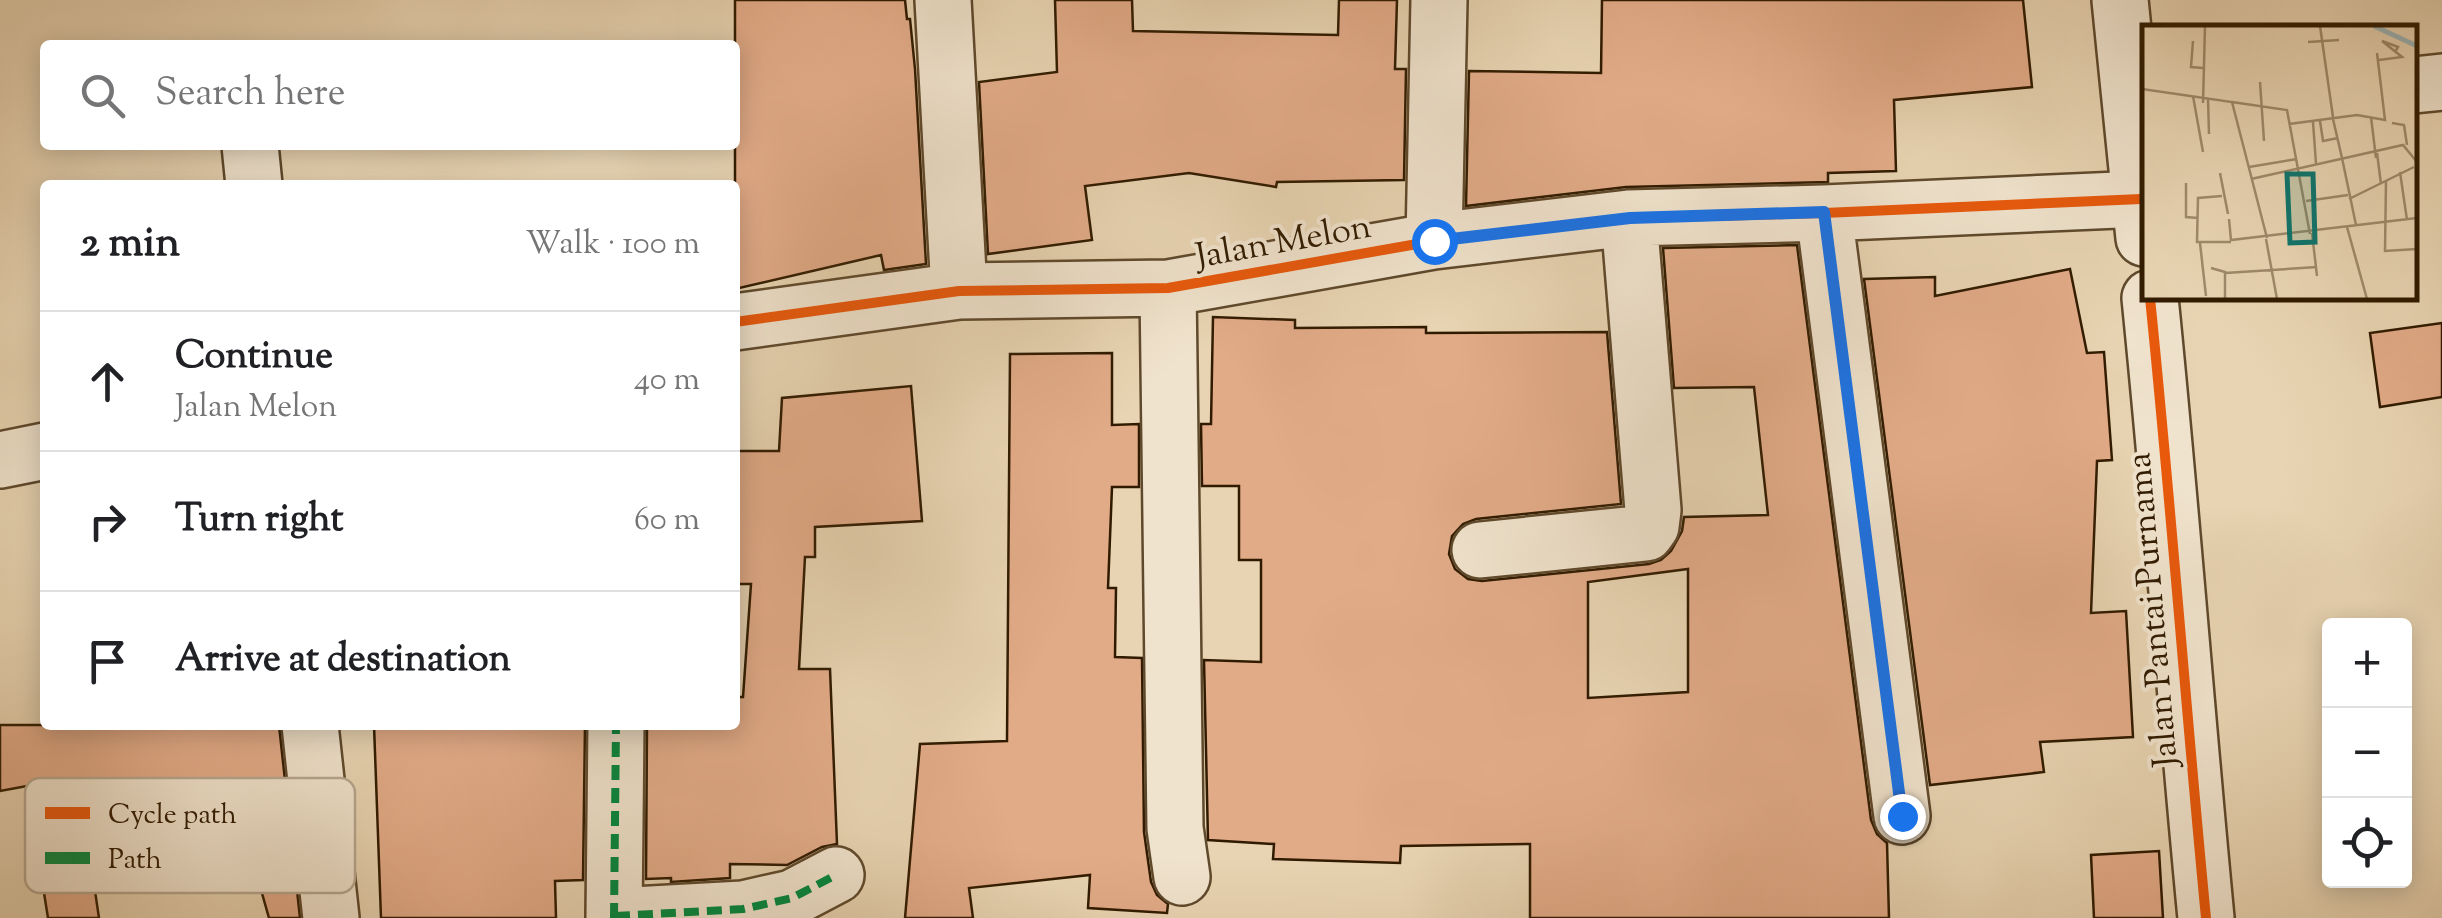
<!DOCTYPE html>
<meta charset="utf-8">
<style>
body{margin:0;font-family:"Sorts Mill Goudy",serif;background:#f2f2f2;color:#202124}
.controls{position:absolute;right:30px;bottom:30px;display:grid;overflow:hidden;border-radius:10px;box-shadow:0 5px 25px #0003}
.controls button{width:90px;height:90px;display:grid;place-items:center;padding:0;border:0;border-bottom:2px solid #e0e0e0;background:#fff;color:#202124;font:50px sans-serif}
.stop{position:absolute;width:30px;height:30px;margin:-22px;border:8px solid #1a73e8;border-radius:50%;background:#fff}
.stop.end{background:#1a73e8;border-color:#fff;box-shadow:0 2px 10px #0008}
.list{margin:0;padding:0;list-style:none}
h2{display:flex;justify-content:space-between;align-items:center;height:130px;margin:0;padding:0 40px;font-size:42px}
h2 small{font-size:32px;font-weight:400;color:#757577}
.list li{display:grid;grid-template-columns:65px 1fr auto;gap:30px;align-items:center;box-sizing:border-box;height:140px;padding:0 40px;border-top:2px solid #e0e0e0}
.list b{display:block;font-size:38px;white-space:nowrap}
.list p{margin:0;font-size:32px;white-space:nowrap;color:#757577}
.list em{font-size:32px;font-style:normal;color:#757577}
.icon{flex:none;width:55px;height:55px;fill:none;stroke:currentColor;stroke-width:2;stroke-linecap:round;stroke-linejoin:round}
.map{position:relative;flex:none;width:2442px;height:918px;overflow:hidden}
.search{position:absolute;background:#fff;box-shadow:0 5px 25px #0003;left:40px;top:40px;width:700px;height:110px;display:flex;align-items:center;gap:25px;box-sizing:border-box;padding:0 35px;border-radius:10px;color:#757577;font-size:38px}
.panel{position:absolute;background:#fff;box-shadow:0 5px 25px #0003;left:40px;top:180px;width:700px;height:550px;border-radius:10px}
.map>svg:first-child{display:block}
.building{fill:#e2ab88;stroke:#311b00;stroke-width:2.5;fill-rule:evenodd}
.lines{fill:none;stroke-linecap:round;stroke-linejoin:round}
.minor-casing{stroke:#5f492c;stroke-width:60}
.tertiary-casing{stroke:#5f492c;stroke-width:60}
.minor{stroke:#f0e3cd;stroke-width:55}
.tertiary{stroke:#f0e3cd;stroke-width:55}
.quiet{stroke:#00873e;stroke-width:8;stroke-dasharray:15 8;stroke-linecap:butt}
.cycleway-casing{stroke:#f0e3cd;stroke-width:16}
.cycleway{stroke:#e8590c;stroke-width:10}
.route{stroke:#1a73e8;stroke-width:12}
.labels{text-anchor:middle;stroke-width:8;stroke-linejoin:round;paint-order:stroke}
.street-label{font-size:35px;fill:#311b00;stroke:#f0e3cd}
.inset-river{fill:none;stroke:#9cb5b8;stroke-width:5}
.inset-road{fill:none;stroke:#9f8a6b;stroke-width:2.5}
.view{fill:#0f766e;fill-opacity:0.15;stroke:#0f766e;stroke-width:5}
.inset-edge{fill:none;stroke:#311b00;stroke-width:5}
.key{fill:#f0e3cd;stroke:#b7a790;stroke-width:2.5}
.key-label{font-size:28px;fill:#311b00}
</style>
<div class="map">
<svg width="2442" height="918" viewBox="0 0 2442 918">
<rect width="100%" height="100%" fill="#e8d4b2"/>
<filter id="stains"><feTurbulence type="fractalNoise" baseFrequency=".002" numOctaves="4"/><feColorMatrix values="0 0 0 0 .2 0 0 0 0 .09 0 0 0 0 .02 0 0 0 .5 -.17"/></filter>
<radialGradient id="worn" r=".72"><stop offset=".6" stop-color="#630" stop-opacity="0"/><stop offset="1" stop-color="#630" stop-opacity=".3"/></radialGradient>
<path class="building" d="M735,0H905L907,19H910L915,69L926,264L884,270L881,255L735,289Z
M1055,0H1132L1133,31L1338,35L1339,0H1397L1395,69H1406L1404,180L1277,182L1276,187L1189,173L1085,186L1092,240L988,254L979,82L1057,72Z
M1602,0H2023L2032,87L1894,100L1896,171L1828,173V182L1626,187L1466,206L1469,71L1601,73Z
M1797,245L1871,820L1877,834L1887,843L1889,918H1530V844L1401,846L1400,863L1273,859L1274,844L1208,840L1204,660L1261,662V560H1239V486H1202L1201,424H1211L1213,317L1295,320V328L1426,327V333L1607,332L1621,504L1476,519L1463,524L1452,536L1449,554L1455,569L1468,579L1482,581L1649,564L1661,560L1671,551L1682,531L1684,517L1768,515L1754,387L1674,388L1663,248ZM1688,569V692L1588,698V582Z
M2070,269L2087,353L2104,352L2112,460L2097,461L2091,613L2126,611L2133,737L2040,742L2044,772L1930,785L1864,279L1935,277V296Z
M2442,323V397L2380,407L2370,333Z
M1112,353V425L1139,424V487H1112L1108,588H1116L1115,657L1142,658L1144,832L1151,882L1157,895L1168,904L1167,913L1088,908L1090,875L969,888L973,918H905L920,744L1007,741L1010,354Z
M911,386L922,521L815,527V557H805L799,669H830L837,844L822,847L787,865L730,864V878L671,882V878L646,879L647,725H735V697H743L751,584H735V451H779L782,398Z
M0,725H279L300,918H269L247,840L236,843L230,824L91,864L99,918H48L27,786L0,791Z
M374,725H585L583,880L555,881L556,918H381Z
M2159,851L2163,918H2094L2091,855Z"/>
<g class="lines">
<defs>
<path id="minor" d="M943,0L959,291
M2414,85L2442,82
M250,145L254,185
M1824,213L1902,816
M1434,241L1439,0
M1168,288L1175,828L1182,877
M735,322L959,291L1168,288L1434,241L1629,218L1824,213L2141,199
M0,460L45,451
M1480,550L1646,533L1651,526L1653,510L1629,218
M310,725L331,918
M615,916L743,909L792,898L836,875
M614,918L616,725"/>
<path id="tertiary" d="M2120,0L2144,238
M2150,298C2171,504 2186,711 2206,918"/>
</defs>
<use href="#minor" class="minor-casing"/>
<use href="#tertiary" class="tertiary-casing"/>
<use href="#minor" class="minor"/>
<use href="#tertiary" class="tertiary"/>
<path class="quiet" d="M615,916L743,909L792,898L836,875
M614,918L616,725"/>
<defs>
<path id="cycleway" d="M1824,213L1902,816
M2150,298C2171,504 2186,711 2206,918
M735,322L959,291L1168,288L1434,241L1629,218L1824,213L2141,199"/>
</defs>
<use href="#cycleway" class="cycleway-casing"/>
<use href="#cycleway" class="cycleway"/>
</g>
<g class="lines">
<path class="route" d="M1434,241L1630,218L1824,212L1902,816"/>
</g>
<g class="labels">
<g class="street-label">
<text transform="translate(1283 240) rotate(-10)" y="12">Jalan Melon</text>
<text transform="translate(2151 610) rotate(-95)" y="12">Jalan Pantai Purnama</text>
</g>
</g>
<g transform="translate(2142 25)">
<rect width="275" height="275" fill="#e8d4b2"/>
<path class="inset-river" d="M232,1L275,21"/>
<path class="inset-road" d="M178,1L191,92M51,16L49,42L61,43M166,17L197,15M237,35L260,32L240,16L256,22L253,27M118,57L122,116M0,64L90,77L125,213M51,71L61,127M66,73L67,109M90,77L145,85L168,209M61,78L63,1M229,92L234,133M191,94L200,133M178,96L181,116L196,113M171,97L174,139M250,98L262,100L265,120M147,99L215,90L243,95L235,28M235,128L239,159M200,133L214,200M107,142L155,134M258,147L265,195M78,148L86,189M109,154L261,120L275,137M244,156L243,226L275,224M44,158V192L56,193M80,171L56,173L55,217H89M207,174L272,142M164,176L206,170M87,194L89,215L275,193M205,202L225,274M170,208L175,251M124,214L135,274M58,218L64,271M69,243L83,247V274M83,248L175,242"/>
<path class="view" d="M145,149H171L173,217L148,218Z"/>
<rect width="275" height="275" class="inset-edge"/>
</g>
<rect x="25" y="778" width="330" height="115" rx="15" class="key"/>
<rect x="45" y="807" width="45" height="12" fill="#e8590c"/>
<rect x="45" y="852" width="45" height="12" fill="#00873e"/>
<g class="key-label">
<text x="108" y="823">Cycle path</text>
<text x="108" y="868">Path</text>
</g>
<rect width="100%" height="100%" filter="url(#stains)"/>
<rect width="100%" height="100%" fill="url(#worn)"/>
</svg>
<div class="controls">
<button>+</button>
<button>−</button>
<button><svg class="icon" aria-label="locate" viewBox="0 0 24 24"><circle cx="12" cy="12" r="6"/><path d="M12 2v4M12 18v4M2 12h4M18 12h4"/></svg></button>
</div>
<div class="stop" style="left:1434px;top:241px"></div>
<div class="stop end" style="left:1902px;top:816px"></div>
<div class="search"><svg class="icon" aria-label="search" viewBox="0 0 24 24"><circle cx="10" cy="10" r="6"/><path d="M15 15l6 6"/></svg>Search here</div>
<section class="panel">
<h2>2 min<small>Walk · 100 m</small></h2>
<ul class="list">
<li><svg class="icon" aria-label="ahead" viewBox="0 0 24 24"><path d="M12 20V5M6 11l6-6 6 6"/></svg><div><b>Continue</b><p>Jalan Melon</p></div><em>40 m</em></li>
<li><svg class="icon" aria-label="right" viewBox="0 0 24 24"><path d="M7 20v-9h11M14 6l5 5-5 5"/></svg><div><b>Turn right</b></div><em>60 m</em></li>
<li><svg class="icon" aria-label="arrive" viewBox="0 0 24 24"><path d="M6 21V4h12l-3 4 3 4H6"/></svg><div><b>Arrive at destination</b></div></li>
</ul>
</section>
</div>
